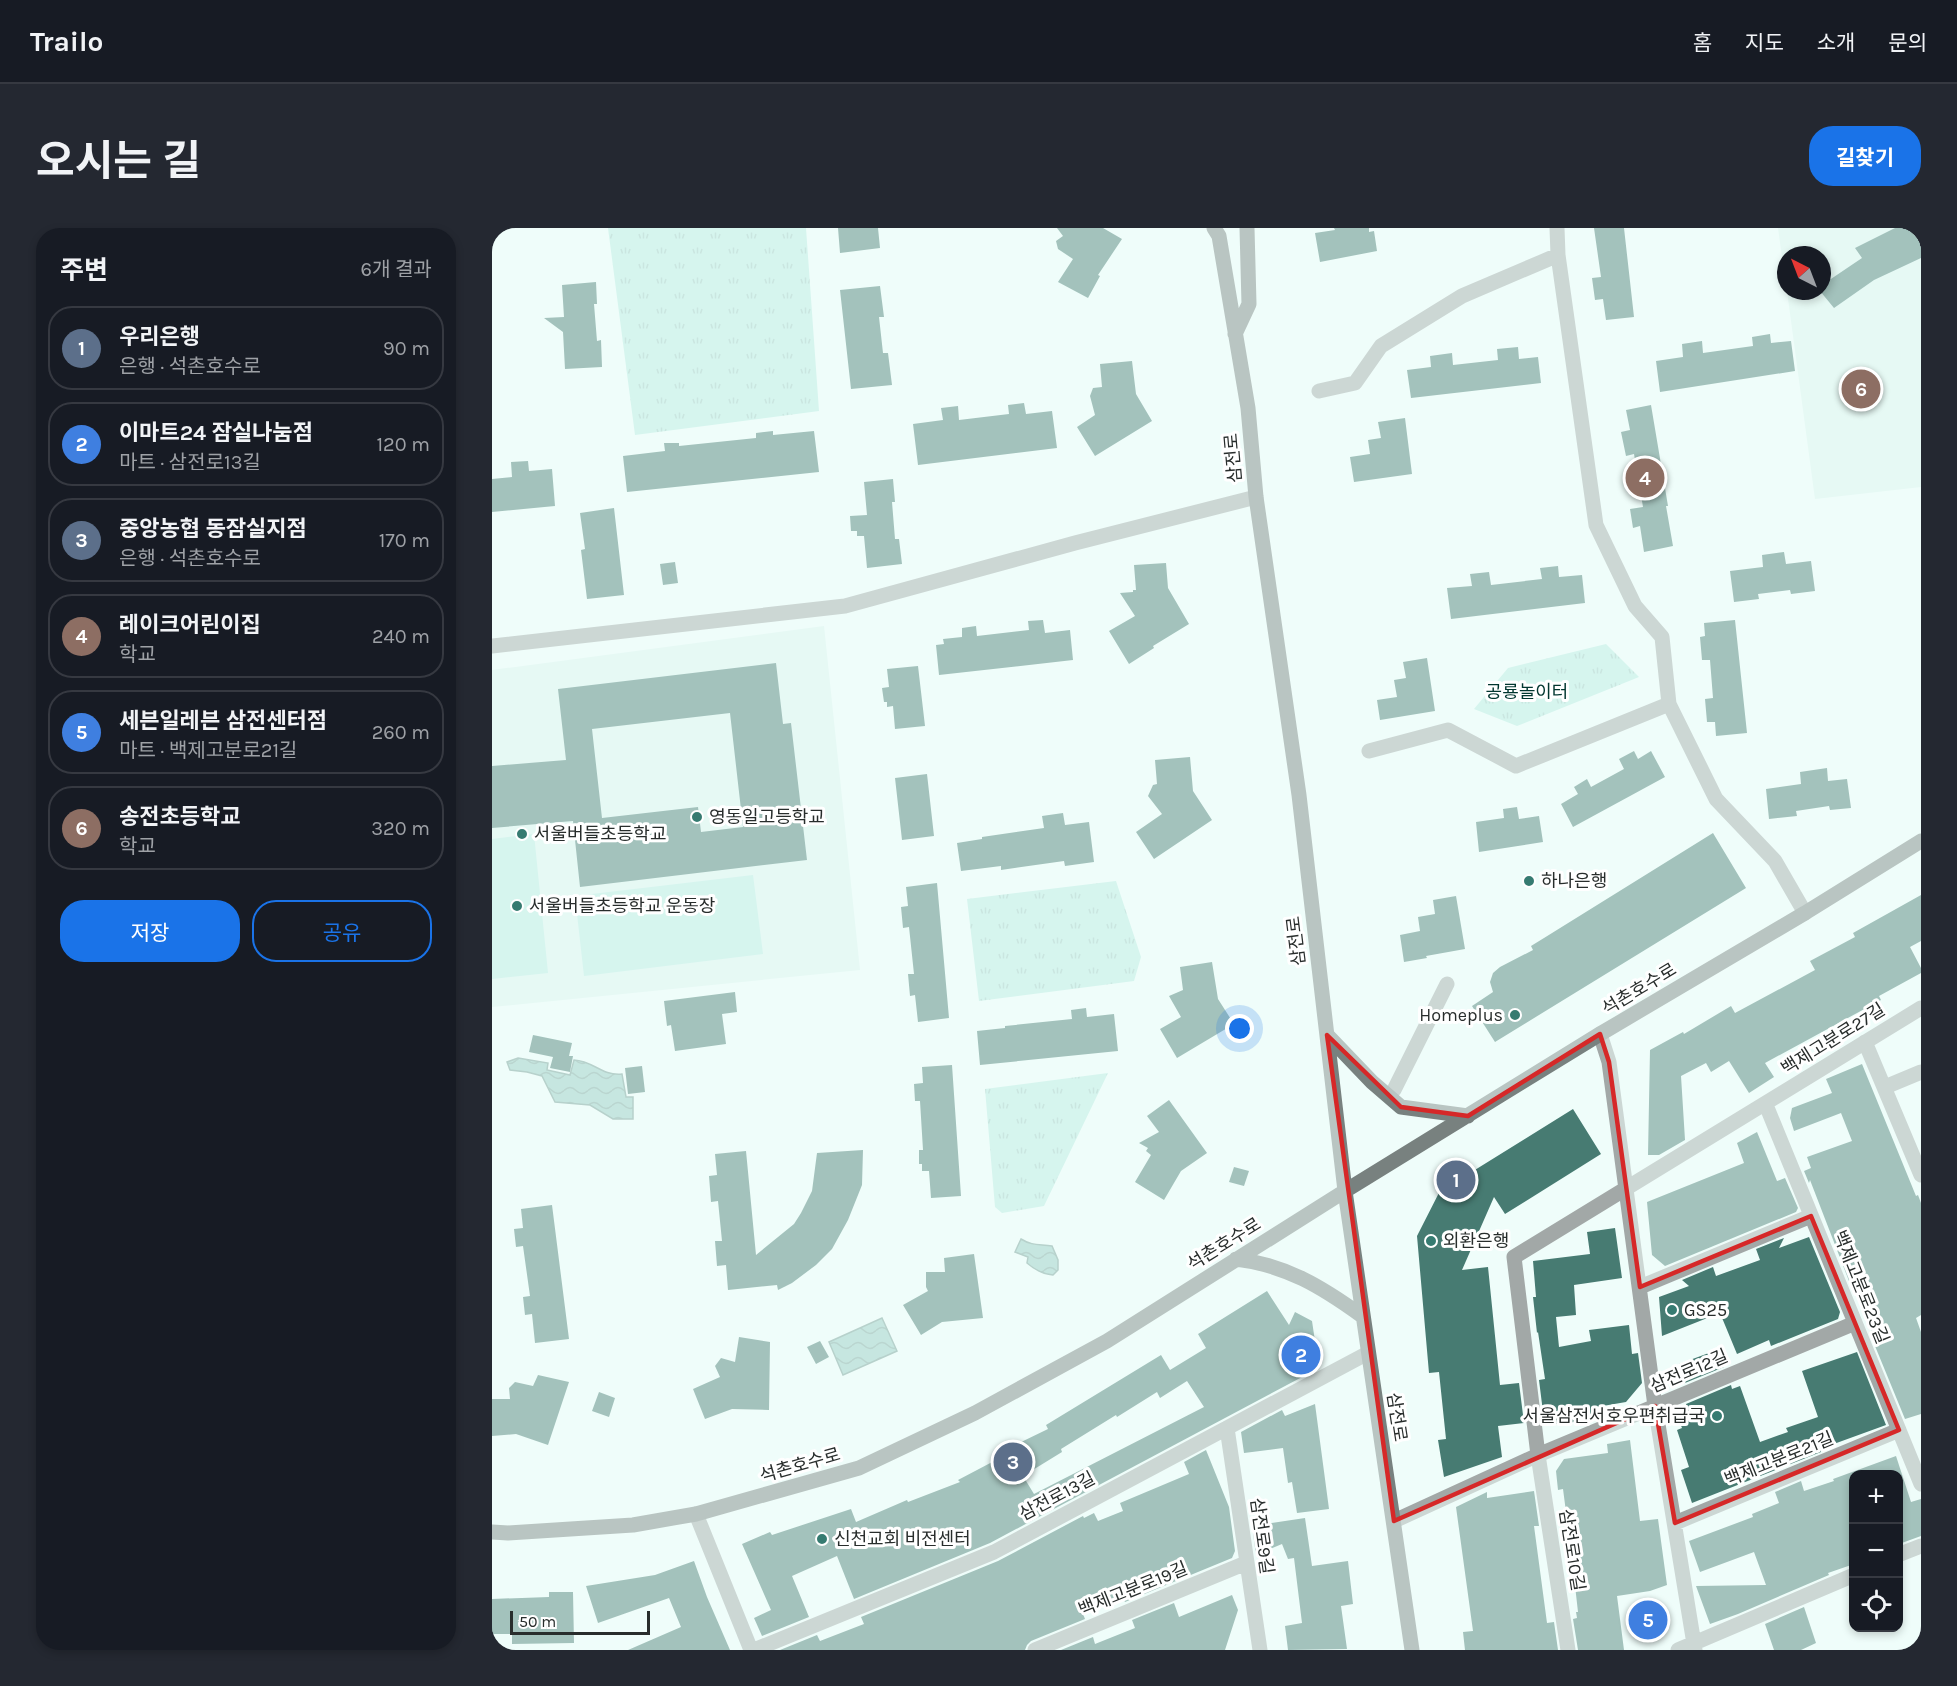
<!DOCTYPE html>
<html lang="ko">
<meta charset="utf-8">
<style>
body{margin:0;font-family:Karla,"Noto Sans KR",sans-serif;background:#242831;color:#f1f3f6}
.controls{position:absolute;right:18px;bottom:18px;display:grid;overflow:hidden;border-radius:12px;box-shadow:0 3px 9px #0003}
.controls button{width:54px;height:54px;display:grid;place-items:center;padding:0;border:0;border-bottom:2px solid #363941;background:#171b24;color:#f1f3f6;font:30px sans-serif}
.compass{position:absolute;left:1285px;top:18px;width:54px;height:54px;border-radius:50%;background:#171b24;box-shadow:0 3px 9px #0003;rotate:318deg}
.scale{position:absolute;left:18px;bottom:15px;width:140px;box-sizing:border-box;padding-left:6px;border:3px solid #282d2c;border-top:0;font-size:16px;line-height:21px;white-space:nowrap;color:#282d2c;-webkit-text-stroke:4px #fff;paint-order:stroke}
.you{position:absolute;left:748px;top:801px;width:21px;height:21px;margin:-15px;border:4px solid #fff;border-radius:50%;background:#1a73e8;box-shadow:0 0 0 9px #1a73e833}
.badge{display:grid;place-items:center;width:39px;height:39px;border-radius:50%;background:#1a73e8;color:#fff;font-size:20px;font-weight:700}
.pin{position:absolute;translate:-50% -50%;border:3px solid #fff;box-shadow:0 2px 6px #0006}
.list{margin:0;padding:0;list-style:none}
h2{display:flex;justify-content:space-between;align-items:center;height:78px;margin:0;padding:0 24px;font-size:26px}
h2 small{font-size:20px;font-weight:400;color:#9ea1a6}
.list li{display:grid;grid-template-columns:39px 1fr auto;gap:18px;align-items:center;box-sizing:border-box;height:84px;margin:0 12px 12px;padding:0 12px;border:2px solid #363941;border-radius:24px}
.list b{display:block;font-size:22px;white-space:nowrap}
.list p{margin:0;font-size:20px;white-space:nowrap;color:#9ea1a6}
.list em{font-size:20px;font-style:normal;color:#9ea1a6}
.actions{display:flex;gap:12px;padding:18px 24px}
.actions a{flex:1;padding:14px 0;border:2px solid #1a73e8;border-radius:24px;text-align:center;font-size:21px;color:#1a73e8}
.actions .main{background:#1a73e8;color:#fff}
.icon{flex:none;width:33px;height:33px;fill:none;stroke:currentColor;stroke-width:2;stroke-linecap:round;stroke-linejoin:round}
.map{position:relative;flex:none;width:1429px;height:1422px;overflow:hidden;border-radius:24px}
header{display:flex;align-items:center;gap:36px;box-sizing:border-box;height:84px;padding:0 30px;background:#171b24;border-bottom:2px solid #363941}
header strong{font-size:28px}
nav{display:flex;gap:33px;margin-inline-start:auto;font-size:21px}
.intro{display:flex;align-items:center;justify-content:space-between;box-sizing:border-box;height:144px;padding:0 36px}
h1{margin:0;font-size:42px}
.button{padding:15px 27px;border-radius:24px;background:#1a73e8;color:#fff;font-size:21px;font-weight:700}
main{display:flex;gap:36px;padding:0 36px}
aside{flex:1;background:#171b24;border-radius:24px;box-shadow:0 3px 9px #0003}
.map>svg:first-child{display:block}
.built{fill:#dbf3ee}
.grass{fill:url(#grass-tufts)}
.pitch{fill:#b8ebe1}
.water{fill:url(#water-waves);stroke:#749c94;stroke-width:1.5}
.building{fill:#477b72;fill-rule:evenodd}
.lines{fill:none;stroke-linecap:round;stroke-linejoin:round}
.street{stroke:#a2a8a7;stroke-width:15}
.secondary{stroke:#78817f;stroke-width:15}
.marked{fill:none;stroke:#d62828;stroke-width:4.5;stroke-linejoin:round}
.poi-dot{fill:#367b71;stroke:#fff;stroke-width:2}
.labels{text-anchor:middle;stroke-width:6;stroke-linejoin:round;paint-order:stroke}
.street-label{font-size:18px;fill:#282d2c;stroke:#fff}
.park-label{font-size:18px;fill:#01362f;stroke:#fff}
.poi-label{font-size:18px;fill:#282d2c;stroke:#fff;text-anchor:start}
</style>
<header>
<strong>Trailo</strong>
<nav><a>홈</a><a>지도</a><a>소개</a><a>문의</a></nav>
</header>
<div class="intro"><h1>오시는 길</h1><a class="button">길찾기</a></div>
<main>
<aside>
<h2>주변<small>6개 결과</small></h2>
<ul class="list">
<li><span class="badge" style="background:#5c6f8a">1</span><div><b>우리은행</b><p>은행 · 석촌호수로</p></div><em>90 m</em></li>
<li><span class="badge" style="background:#3f7fe0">2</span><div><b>이마트24 잠실나눔점</b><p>마트 · 삼전로13길</p></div><em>120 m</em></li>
<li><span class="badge" style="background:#5c6f8a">3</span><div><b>중앙농협 동잠실지점</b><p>은행 · 석촌호수로</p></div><em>170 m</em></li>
<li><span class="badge" style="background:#8d6e63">4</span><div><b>레이크어린이집</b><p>학교</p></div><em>240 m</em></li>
<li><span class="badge" style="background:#3f7fe0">5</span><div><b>세븐일레븐 삼전센터점</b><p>마트 · 백제고분로21길</p></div><em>260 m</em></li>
<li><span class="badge" style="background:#8d6e63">6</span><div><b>송전초등학교</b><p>학교</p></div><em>320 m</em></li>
</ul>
<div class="actions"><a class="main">저장</a><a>공유</a></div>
</aside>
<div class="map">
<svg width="1429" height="1422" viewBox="0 0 1429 1422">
<defs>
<pattern id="grass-tufts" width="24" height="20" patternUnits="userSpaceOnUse" patternTransform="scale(1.5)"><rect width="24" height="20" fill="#b8ebe1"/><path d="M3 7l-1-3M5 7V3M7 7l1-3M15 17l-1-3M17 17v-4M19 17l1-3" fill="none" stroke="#9ecac1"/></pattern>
<pattern id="water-waves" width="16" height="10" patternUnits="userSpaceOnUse" patternTransform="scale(1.5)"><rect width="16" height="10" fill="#95cbc1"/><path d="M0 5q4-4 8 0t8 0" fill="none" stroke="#7aa59d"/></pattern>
</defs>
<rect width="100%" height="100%" fill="#effdfa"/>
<path class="built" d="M1286,0H1429V259L1323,271L1295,63H1330V27H1294V58Z
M332,398L368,742L0,779V442Z"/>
<path class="grass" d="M116,0H314L327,183L143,207Z
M1114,416L1147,449L1025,498L982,481L1016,440Z
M624,653L649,729L642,753L487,773L475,671Z
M616,845L552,978L510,985L503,979L493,861Z"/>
<path class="pitch" d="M42,606L56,745L0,751V611Z
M261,647L271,726L92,748L83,668Z"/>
<path class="water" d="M26,830L56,835L55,842L78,847L82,832C102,833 109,848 130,846L134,869H141V891H121L98,877L63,874L50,848L35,844L18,842L15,834Z
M529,1011C540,1018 548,1016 560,1018L566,1032V1042L561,1047C550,1046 543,1042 535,1035L536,1029L523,1024Z
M390,1090L405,1123L351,1147L337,1114Z"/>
<path class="building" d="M346,0H386L388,20L348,25Z
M565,0H611L630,11L606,47L608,48L596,70L566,54L581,31L566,21L564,13L571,8Z
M842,0H877V4L882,3L885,23L828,34L823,5L843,2Z
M1102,0H1132L1142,89L1114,92L1111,71L1103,72L1100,50L1109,49Z
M1403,0H1429V30L1382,52L1342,80L1328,63H1330V57L1370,30L1363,20Z
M104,54L105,76H102L105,113L109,112L110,139L73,141L71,104L52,90L72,89L70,57Z
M388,58L392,89H387L391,125H396L400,157L359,161L348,62Z
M1278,106L1279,115L1299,113L1303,143L1168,164L1164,133L1191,129L1190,116L1210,113L1211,125L1261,118L1260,109Z
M1026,119L1027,131L1046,129L1049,155L919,170L915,142L939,139L938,128L960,125L961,137L1006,132L1005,121Z
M640,133L644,166L660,193L603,228L585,199L603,187L598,168L601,160L610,159L608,136Z
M532,175L534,186L560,183L565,220L426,237L421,196L451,192L449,180L466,178L467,192L517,186L516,177Z
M1159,177L1176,278H1174L1181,318L1152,324L1148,298L1141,300L1138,281L1151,279L1142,226L1134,228L1129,204L1138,202L1134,182Z
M913,190L920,246L862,254L858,229L878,226L876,212L889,210L886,194Z
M281,203V207L322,203L327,244L135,264L131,228L173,223L172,215H187V218L264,210V205Z
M36,233L37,243L60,241L63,278L0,284V251L20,249L19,234Z
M401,251L403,274H400L403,311H407L410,336L375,340L372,308H365V303H359L358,288L375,287L372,254Z
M122,280L132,367L95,371L89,322L93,321L88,285Z
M1292,324L1294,336L1319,333L1323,363L1299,366L1298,362L1266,366L1267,371L1242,374L1238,343L1271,339L1270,327Z
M183,334L186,355L171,357L168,336Z
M674,335L676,360L697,396L661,418L662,420L637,436L617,403L643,388L628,365L641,364V362H644L642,337Z
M1066,338L1067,349L1090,347L1093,375L959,391L955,360L980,358L978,346L997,344L999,357L1050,351L1048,340Z
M551,392L553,405L578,402L581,432L447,447L444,417L452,416L451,411L470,409V400L484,398L485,408L537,402L536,393Z
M1243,392L1255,505L1224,508L1223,494H1215L1213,471L1221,470L1218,432H1210L1208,409L1213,408L1212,395Z
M935,430L943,483L888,492L885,472L905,469L902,452L914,450L911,434Z
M284,435L291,496L299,495L315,632L88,659L81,593L0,600V538L74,532L66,461ZM238,485L251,599L209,604L206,579L110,590L100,501Z
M426,438L433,498L403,501L401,478L395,479V474H392L390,460L397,459L395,441Z
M1142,523L1146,531L1159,523L1173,549L1081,599L1069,576L1086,566L1082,559L1095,551L1099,559L1132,541L1127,531Z
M698,529L701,563L720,592L662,631L644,604L670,586L656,568L661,557L665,556L663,532Z
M1335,540L1336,553L1355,551L1359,580L1338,582L1337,578L1304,583L1305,588L1277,591L1274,561L1309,556L1308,544Z
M435,546L442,608L410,612L403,550Z
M1025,579L1027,591L1047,588L1051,614L987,624L984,594L1012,590L1011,581Z
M571,585L573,597L597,594L602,634L573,638L572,633L509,642V638L469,643L465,615L490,611V609L552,600L550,588Z
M1221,605L1254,660L1003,814L980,778L1001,764L998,754L1001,745L1008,739L1041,722L1039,718L1052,710Z
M445,655L457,790L426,794L423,767L418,768L416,746H422L417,699L411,700L409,679L416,678L414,659Z
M1429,667V713L1418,719L1429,740V745L1387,768L1389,772L1273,835L1282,849L1257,865L1237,833L1219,844L1214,835L1189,848L1193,912L1167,927H1156L1158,822L1191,804L1192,806L1239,778L1243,785L1323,742L1318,733L1363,709L1361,705Z
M964,668L973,721L934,728L935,730L912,734L908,707L928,703L926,689L943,686L941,672Z
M720,734L726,771L742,796L685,830L668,801L689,789L677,768L691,762L688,739Z
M243,764L245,784L230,786L234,816L183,823L179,797L175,798L172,773Z
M594,780L595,789L622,786L626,823L488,837L485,803L513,800V798L580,791L579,782Z
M41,807L80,815L77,828H81L78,844L58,840L61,829L37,824Z
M1370,836L1424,968L1426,967L1429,975V1087L1424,1090L1429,1104V1186L1413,1191L1383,1118L1385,1117L1358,1048L1357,1053L1318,952L1317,955L1312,943L1319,940L1315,929L1360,913L1349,885L1302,903L1298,890L1300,880L1340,865L1334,851Z
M460,837L469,968L439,970L437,943H430V936H427V922H431L428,873H423L422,856L431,855L430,839Z
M150,838L153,864L136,866L133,840Z
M677,872L715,925L689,943L672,972L643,954L659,927L654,923L656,920L647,915L667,904L655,888Z
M1081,881L1109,926L1013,986L1002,969L970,1042L996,1039L1008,1157L1027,1155L1032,1195L1006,1198L1010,1229L952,1249L946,1212L954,1211L947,1144L937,1145L925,1008L954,951L974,937L978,945Z
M1265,904L1285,953L1293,950L1306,980L1304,984L1173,1038L1160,1027L1155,974L1252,935L1245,915Z
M371,922L370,957L356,992L340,1021L324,1037L300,1055L286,1062L285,1057L236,1062L234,1037L225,1038L223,1013H230L226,973L219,974L217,948L225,947L223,926L254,923L264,1027L302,996L309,985L320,963L325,925Z
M742,939L757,943L752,958L737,954Z
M60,977L77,1111L43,1115L40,1086L33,1087L31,1069L38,1068L31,1018L24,1019L22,1001L31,1000L29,981Z
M1123,1000L1130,1050L1082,1057L1084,1087L1064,1089L1067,1119L1099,1113L1097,1102L1137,1097L1140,1126L1146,1125L1150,1155L1134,1174L1099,1180L1100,1192L1056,1197L1055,1192H1052L1047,1152L1053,1151L1046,1104L1045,1105L1041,1069H1044L1041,1033L1098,1026L1095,1004Z
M1317,1009L1348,1084L1346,1091L1279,1118L1277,1112L1245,1126L1228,1085L1170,1108L1167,1069L1197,1058L1190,1052L1221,1039L1224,1048L1268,1032L1264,1021L1292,1010L1287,1020Z
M482,1026L491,1090L450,1094L429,1107L411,1077L436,1063L434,1059V1044H453L452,1030Z
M775,1063L797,1097L803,1084L820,1093L827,1140L498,1315L362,1371L345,1328L300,1348L317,1389L270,1408L262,1390L279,1382L250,1316L278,1304L280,1307L359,1281L364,1294L415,1272L416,1274L468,1254L466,1252L504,1232L502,1227L556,1201L554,1197L669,1127L678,1142L714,1120L706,1106ZM695,1153L712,1179L542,1266L531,1248L570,1224L569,1221L624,1187L625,1189L665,1164L668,1170Z
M247,1109L278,1114L277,1182L240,1181L213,1191L201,1161L228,1149L223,1138L229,1130L243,1134Z
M328,1113L337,1129L324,1136L315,1119Z
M1225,1122L1232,1139L1188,1157L1185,1147L1189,1144L1187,1136Z
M1365,1124L1394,1197L1328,1221L1329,1224L1200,1275L1189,1242L1197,1239L1185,1202L1190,1200L1188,1195L1193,1193L1190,1184L1195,1182L1194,1176L1239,1157L1240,1161L1248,1158L1268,1214L1296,1204L1294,1200L1326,1189L1310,1143Z
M46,1147L77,1154L56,1217L24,1206L0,1208V1171H18L17,1160L23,1154L41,1158Z
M107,1164L123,1170L117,1189L100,1183Z
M823,1176L837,1281L805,1285L800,1254L796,1255L791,1220L752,1225L749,1204L790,1182L793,1188Z
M1138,1212L1148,1293L1166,1291L1175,1357L1158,1363L1125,1368L1132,1422H1086L1081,1391L1085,1390L1084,1384H1086L1079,1322L1071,1261L1066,1262L1064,1243L1072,1231L1116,1225L1115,1216Z
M714,1222L737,1279L743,1323L740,1330L633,1374L631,1370L591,1386L593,1391L539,1413L535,1417L533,1422H288L325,1407L328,1413L372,1396L369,1389L506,1333L591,1288L592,1290L602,1285L606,1293L631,1283L628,1275L697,1246L692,1234Z
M1404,1228L1419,1274L1429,1271V1308L1407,1316V1246H1362V1336L1336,1345L1337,1347L1246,1386L1218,1396L1204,1358L1274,1357L1262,1324L1208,1344L1197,1313L1261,1289L1260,1286L1287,1275L1283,1264L1309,1253L1312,1263L1342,1253L1341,1251Z
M1042,1263L1047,1298H1042L1055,1395L1062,1394L1066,1422H973L971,1404L981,1403L964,1279L995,1264V1270Z
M813,1290L820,1338L856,1333L861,1376L849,1378L855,1421L796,1422L793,1398L810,1395L802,1330L796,1331L790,1316L764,1327L760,1298Z
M202,1333L215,1369L238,1422H136L189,1399L177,1370L106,1395L94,1358L163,1347Z
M57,1364H81L82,1415L20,1416V1406H0V1371L57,1369Z
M740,1367L746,1382L733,1422H569L601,1409L603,1416L643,1400L640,1392L682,1375L687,1389Z
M1312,1379L1324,1415L1309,1422H1282L1273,1396Z"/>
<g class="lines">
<path class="street" d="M1065,0L1066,27L1104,297L1143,378L1170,409L1177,476L1224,571L1283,633L1313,685
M827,163L863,155L889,118L970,68L1066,27
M0,418L353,378L583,315L764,269
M877,523L956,502L1024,538L1177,476
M1108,806L1117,834L1163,1178L1203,1422
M1373,814L1429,947
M1393,859L1429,844
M902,862L955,756
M1274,877L1429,1256
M1148,1059L1319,988
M735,1200L768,1422
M204,1286L259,1422
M902,1293L1046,1227L1363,1095
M1183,1295L1407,1202
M1406,1327L1429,1318
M262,1422L502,1324L876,1125
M543,1422L754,1335
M1076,1422L1046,1227L1022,1029L1429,780
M1186,1422L1362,1347"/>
<path class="secondary" d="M722,0L727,8L756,180L764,269L807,567L853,963L920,1422
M743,106L757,76L755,0
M835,807L880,854L909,879L976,888
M744,1031C794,1037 830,1059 870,1088
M0,1304L16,1305L141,1297L204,1286L367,1240L483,1185L615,1113L853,963L1108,806L1313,685L1429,613"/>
</g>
<path d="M0 0H1429V1422H0ZM1108,806L1117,834L1148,1059L1319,988L1407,1202L1183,1295L1163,1178L902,1293L835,807L909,879L976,888Z" fill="#effdfa" fill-opacity=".55" fill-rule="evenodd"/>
<path class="marked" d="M1108,806L1117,834L1148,1059L1319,988L1407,1202L1183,1295L1163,1178L902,1293L835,807L909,879L976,888Z"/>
<g class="poi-dot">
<circle cx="205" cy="589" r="6"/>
<circle cx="30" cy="606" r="6"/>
<circle cx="1037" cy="653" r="6"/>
<circle cx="25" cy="678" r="6"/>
<circle cx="1023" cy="787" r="6"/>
<circle cx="939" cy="1013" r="6"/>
<circle cx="1180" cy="1082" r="6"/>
<circle cx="1225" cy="1188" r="6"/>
<circle cx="330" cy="1311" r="6"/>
</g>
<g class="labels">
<g class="street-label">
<text transform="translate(741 230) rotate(-95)" y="6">삼전로</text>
<text transform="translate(804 713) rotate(-97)" y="6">삼전로</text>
<text transform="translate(1147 761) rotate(-31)" y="6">석촌호수로</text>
<text transform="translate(1341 811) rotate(-32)" y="6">백제고분로27길</text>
<text transform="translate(732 1016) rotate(-32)" y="6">석촌호수로</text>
<text transform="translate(1369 1059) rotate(68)" y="6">백제고분로23길</text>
<text transform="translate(1197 1143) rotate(-23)" y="6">삼전로12길</text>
<text transform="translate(905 1189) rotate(81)" y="6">삼전로</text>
<text transform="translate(1287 1231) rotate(-22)" y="6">백제고분로21길</text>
<text transform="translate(308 1237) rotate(-16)" y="6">석촌호수로</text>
<text transform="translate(565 1268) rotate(-28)" y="6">삼전로13길</text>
<text transform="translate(770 1308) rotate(82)" y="6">삼전로9길</text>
<text transform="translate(1080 1322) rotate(81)" y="6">삼전로10길</text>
<text transform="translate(641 1361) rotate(-22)" y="6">백제고분로19길</text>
</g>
<g class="park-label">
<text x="1035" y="470">공룡놀이터</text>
</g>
<g class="poi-label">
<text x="217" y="595">영동일고등학교</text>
<text x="42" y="612">서울버들초등학교</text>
<text x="1049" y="659">하나은행</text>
<text x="37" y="684">서울버들초등학교 운동장</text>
<text x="1011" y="793" text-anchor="end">Homeplus</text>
<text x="951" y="1019">외환은행</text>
<text x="1192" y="1088">GS25</text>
<text x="1213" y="1194" text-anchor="end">서울삼전서호우편취급국</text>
<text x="342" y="1317">신천교회 비전센터</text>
</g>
</g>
</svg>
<div class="controls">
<button>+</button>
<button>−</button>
<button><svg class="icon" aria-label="locate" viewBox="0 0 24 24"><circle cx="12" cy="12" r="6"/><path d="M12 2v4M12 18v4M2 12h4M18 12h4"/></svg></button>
</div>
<svg class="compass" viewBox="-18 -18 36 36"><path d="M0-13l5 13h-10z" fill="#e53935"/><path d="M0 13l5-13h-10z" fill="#9ea1a6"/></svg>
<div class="scale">50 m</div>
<div class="you"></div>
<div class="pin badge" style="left:964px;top:952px;background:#5c6f8a">1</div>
<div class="pin badge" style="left:809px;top:1127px;background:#3f7fe0">2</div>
<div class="pin badge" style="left:521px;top:1234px;background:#5c6f8a">3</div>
<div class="pin badge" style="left:1153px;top:250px;background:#8d6e63">4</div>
<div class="pin badge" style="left:1156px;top:1392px;background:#3f7fe0">5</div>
<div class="pin badge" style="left:1369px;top:161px;background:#8d6e63">6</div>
</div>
</main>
